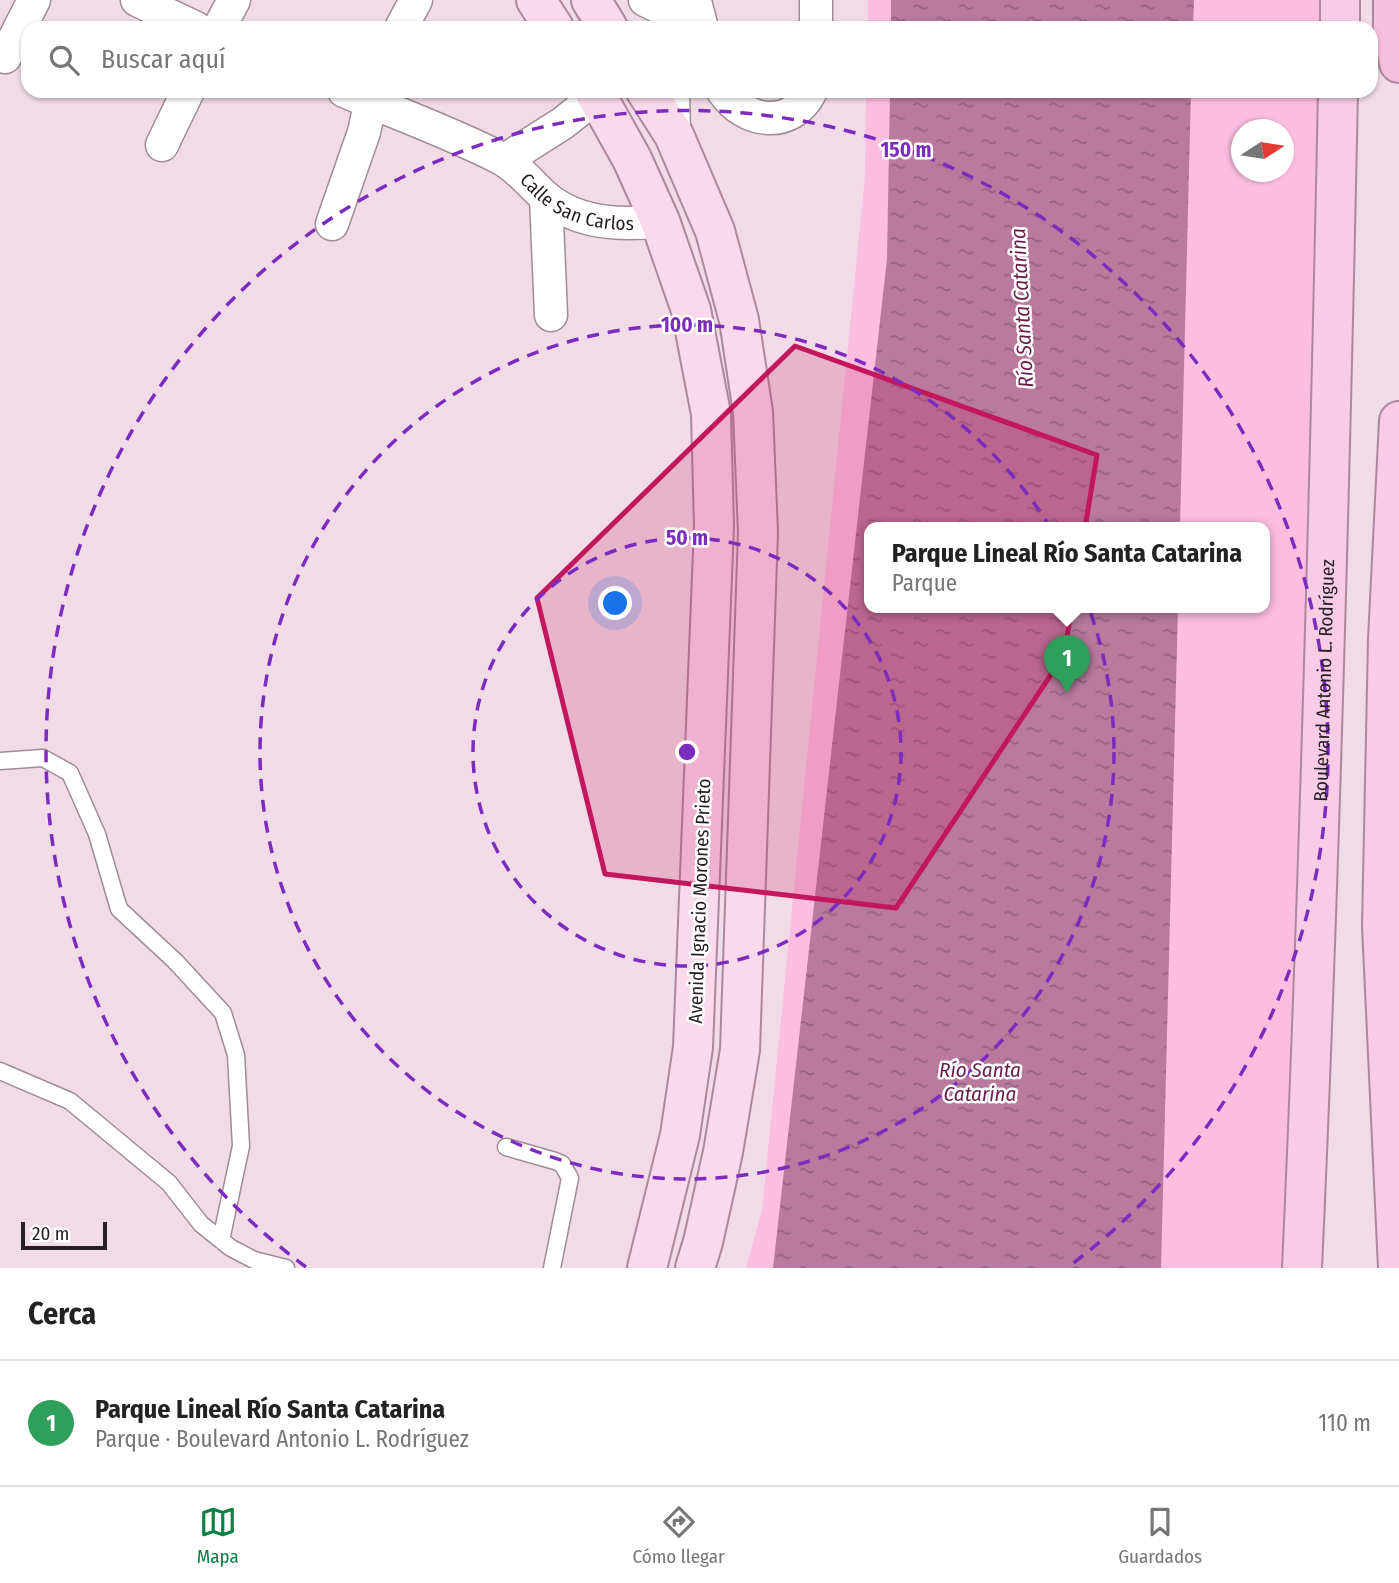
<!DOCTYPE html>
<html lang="es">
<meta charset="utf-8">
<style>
body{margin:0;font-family:"Fira Sans Condensed",sans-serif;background:#f2f2f2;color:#222}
.compass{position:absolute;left:1231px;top:119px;width:63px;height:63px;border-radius:50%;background:#fff;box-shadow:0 2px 5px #0004;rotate:78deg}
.scale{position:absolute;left:21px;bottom:18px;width:86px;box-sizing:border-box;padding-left:7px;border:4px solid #251d21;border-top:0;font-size:19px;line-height:24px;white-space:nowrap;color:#251d21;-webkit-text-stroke:5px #fff;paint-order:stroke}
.you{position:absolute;left:616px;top:604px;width:24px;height:24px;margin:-18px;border:5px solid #fff;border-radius:50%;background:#1a73e8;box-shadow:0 0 0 10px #1a73e833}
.badge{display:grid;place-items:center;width:46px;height:46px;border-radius:50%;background:#0b8043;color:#fff;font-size:23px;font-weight:700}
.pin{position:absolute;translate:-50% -58px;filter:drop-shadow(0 2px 4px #0008)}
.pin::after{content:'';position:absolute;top:37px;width:24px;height:21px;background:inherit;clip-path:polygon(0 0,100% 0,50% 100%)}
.popup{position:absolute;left:864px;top:522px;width:406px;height:91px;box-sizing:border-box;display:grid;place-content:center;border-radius:14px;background:#fff;filter:drop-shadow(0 2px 5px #0005);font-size:23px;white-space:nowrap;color:#767676}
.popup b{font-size:26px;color:#222}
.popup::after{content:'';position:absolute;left:50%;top:100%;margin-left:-14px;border:14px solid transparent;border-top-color:#fff}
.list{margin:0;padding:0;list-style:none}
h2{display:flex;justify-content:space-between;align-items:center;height:91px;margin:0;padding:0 28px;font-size:30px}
h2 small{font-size:23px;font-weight:400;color:#767676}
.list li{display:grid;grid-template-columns:46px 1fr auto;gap:21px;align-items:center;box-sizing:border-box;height:126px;padding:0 28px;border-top:2px solid #e0e0e0}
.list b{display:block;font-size:26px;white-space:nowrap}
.list p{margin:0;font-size:23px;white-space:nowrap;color:#767676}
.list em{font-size:23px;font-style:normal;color:#767676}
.icon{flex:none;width:38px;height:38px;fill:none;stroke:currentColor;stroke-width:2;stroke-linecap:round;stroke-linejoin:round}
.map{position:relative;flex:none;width:1399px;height:1268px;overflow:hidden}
.search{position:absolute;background:#fff;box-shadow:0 2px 5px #0004;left:21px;right:21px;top:21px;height:77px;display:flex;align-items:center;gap:18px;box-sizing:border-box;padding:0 24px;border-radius:21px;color:#767676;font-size:26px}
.sheet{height:217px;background:#fff}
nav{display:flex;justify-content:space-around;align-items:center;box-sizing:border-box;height:98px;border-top:2px solid #e0e0e0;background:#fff;font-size:19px;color:#767676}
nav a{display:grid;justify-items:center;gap:4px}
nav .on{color:#0b8043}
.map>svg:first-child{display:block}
.green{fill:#fcbedf;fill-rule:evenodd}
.water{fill:url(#water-ripples)}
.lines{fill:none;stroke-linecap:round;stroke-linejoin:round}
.service-casing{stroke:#a08b96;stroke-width:19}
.minor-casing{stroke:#a08b96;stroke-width:35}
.primary-casing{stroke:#ad879b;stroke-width:42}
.trunk-casing{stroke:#ad879b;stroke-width:42}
.motorway-casing{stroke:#ad879b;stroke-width:42}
.service{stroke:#fff;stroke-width:16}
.minor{stroke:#fff;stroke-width:32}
.primary{stroke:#fad9eb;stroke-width:38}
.trunk{stroke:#f8cce4;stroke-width:38}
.motorway{stroke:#f6c0dd;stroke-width:38}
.marked{fill:#c2185b;fill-opacity:0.2;stroke:#c2185b;stroke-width:5;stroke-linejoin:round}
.ring{fill:none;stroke:#7b2cbf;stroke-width:3.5;stroke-dasharray:12 9}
.labels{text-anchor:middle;stroke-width:5;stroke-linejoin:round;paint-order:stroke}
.street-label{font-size:19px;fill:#251d21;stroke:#fff}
.water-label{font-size:21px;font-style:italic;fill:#691d4d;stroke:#fff}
.centre{fill:#7b2cbf;stroke:#fff;stroke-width:3.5}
.ring-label{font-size:21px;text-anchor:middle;font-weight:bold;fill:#7b2cbf;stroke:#fff;stroke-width:5;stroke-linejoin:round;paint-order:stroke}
</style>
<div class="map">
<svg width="1399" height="1268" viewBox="0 0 1399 1268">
<defs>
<pattern id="water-ripples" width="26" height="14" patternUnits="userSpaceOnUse" patternTransform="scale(1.75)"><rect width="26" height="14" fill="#b97a9d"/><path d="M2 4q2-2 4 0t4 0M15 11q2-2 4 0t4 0" fill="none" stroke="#966380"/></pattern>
</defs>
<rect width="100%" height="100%" fill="#f1dbe6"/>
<path class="green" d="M868,0H1344L1343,28H868Z
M866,91H1341L1301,1268H746L762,1210L865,176ZM1242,130H1284V172H1242ZM869,527H1265V607H869Z"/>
<path class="water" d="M891,0H1194L1193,28H891Z
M890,91H1191L1180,527H869V607H1178L1161,1268H773L887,259Z"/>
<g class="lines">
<defs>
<path id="service" d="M0,761L43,758L70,773L97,834L119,909L175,961L223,1013L236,1055L241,1146L221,1240
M0,1071L70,1101L169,1183L201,1224L231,1248L254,1260L286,1268
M506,1147L555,1161L562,1164L570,1178L552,1268"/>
<g id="minor">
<path d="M137,0L196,28"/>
<path d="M645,0L678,16"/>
<path d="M696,5L702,28"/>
<path d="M219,28L234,0"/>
<path d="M401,28L416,0"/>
<path d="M816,28V0"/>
<path d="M5,57L34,0"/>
<path id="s1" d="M344,91C396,113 452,133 502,159C517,167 530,183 543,195C574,223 620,226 660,221"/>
<path d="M673,91L674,135"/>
<path d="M723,91C745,124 792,130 811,91"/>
<path d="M162,145L188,91"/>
<path d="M505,160L563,123L597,96"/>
<path d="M546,198L551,315"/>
<path d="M332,224L364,132L373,91"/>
</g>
<path id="primary" d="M536,0L554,28
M591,0L608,28
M594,91L632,159L660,221L691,310L711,414L714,526L693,1047L680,1135L647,1268
M646,91L674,135L715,231L739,320L753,412L758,532L740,1050L723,1152L703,1242L695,1268"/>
<g id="trunk">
<path d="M1340,28V0"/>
<path id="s2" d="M1302,1268C1320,876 1330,483 1338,91"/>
<path d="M1398,1268L1382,926L1388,639L1399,421"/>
</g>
<path id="motorway" d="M1393,0V32L1399,63"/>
</defs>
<use href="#service" class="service-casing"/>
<use href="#minor" class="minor-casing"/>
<use href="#primary" class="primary-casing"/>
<use href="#trunk" class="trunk-casing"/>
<use href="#motorway" class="motorway-casing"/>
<use href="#service" class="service"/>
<use href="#minor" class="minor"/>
<use href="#primary" class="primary"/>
<use href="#trunk" class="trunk"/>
<use href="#motorway" class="motorway"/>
</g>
<path class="marked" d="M795,346L1097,455L1064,655L896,908L605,874L537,598Z"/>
<g class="ring">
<circle cx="687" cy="752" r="214"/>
<circle cx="687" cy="752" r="427"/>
<path d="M306 1267A641 641 0 1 1 1068 1267"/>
</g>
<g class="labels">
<g class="street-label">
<text dy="7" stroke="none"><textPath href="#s1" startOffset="262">Calle San Carlos</textPath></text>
<text dy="7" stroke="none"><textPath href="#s2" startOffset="588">Boulevard Antonio L. Rodríguez</textPath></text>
<text transform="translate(699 901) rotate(-88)" y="7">Avenida Ignacio Morones Prieto</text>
</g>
<g class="water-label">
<text transform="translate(1022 308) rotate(-93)" y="7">Río Santa Catarina</text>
<text x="980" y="1077">Río Santa<tspan x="980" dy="24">Catarina</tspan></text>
</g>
</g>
<circle cx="687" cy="752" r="10" class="centre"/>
<g class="ring-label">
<text x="906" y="157">150 m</text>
<text x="687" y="332">100 m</text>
<text x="687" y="545">50 m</text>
</g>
</svg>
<svg class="compass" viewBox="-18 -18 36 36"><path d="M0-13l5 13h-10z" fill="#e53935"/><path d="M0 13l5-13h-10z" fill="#767676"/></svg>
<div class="scale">20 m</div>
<div class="you"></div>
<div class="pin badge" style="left:1067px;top:693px;background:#2e9e5b">1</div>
<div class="popup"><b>Parque Lineal Río Santa Catarina</b>Parque</div>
<div class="search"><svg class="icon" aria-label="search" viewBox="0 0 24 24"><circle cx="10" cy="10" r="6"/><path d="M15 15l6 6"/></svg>Buscar aquí</div>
</div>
<section class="sheet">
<h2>Cerca<small></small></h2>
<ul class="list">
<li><span class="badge" style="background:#2e9e5b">1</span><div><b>Parque Lineal Río Santa Catarina</b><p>Parque · Boulevard Antonio L. Rodríguez</p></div><em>110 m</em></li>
</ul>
</section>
<nav>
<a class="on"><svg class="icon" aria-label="map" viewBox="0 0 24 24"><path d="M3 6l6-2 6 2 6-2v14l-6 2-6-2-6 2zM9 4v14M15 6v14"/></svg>Mapa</a>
<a><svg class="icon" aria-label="directions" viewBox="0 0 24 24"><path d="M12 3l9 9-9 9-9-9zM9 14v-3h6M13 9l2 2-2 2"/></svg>Cómo llegar</a>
<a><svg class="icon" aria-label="saved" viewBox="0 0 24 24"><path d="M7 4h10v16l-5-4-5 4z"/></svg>Guardados</a>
</nav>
